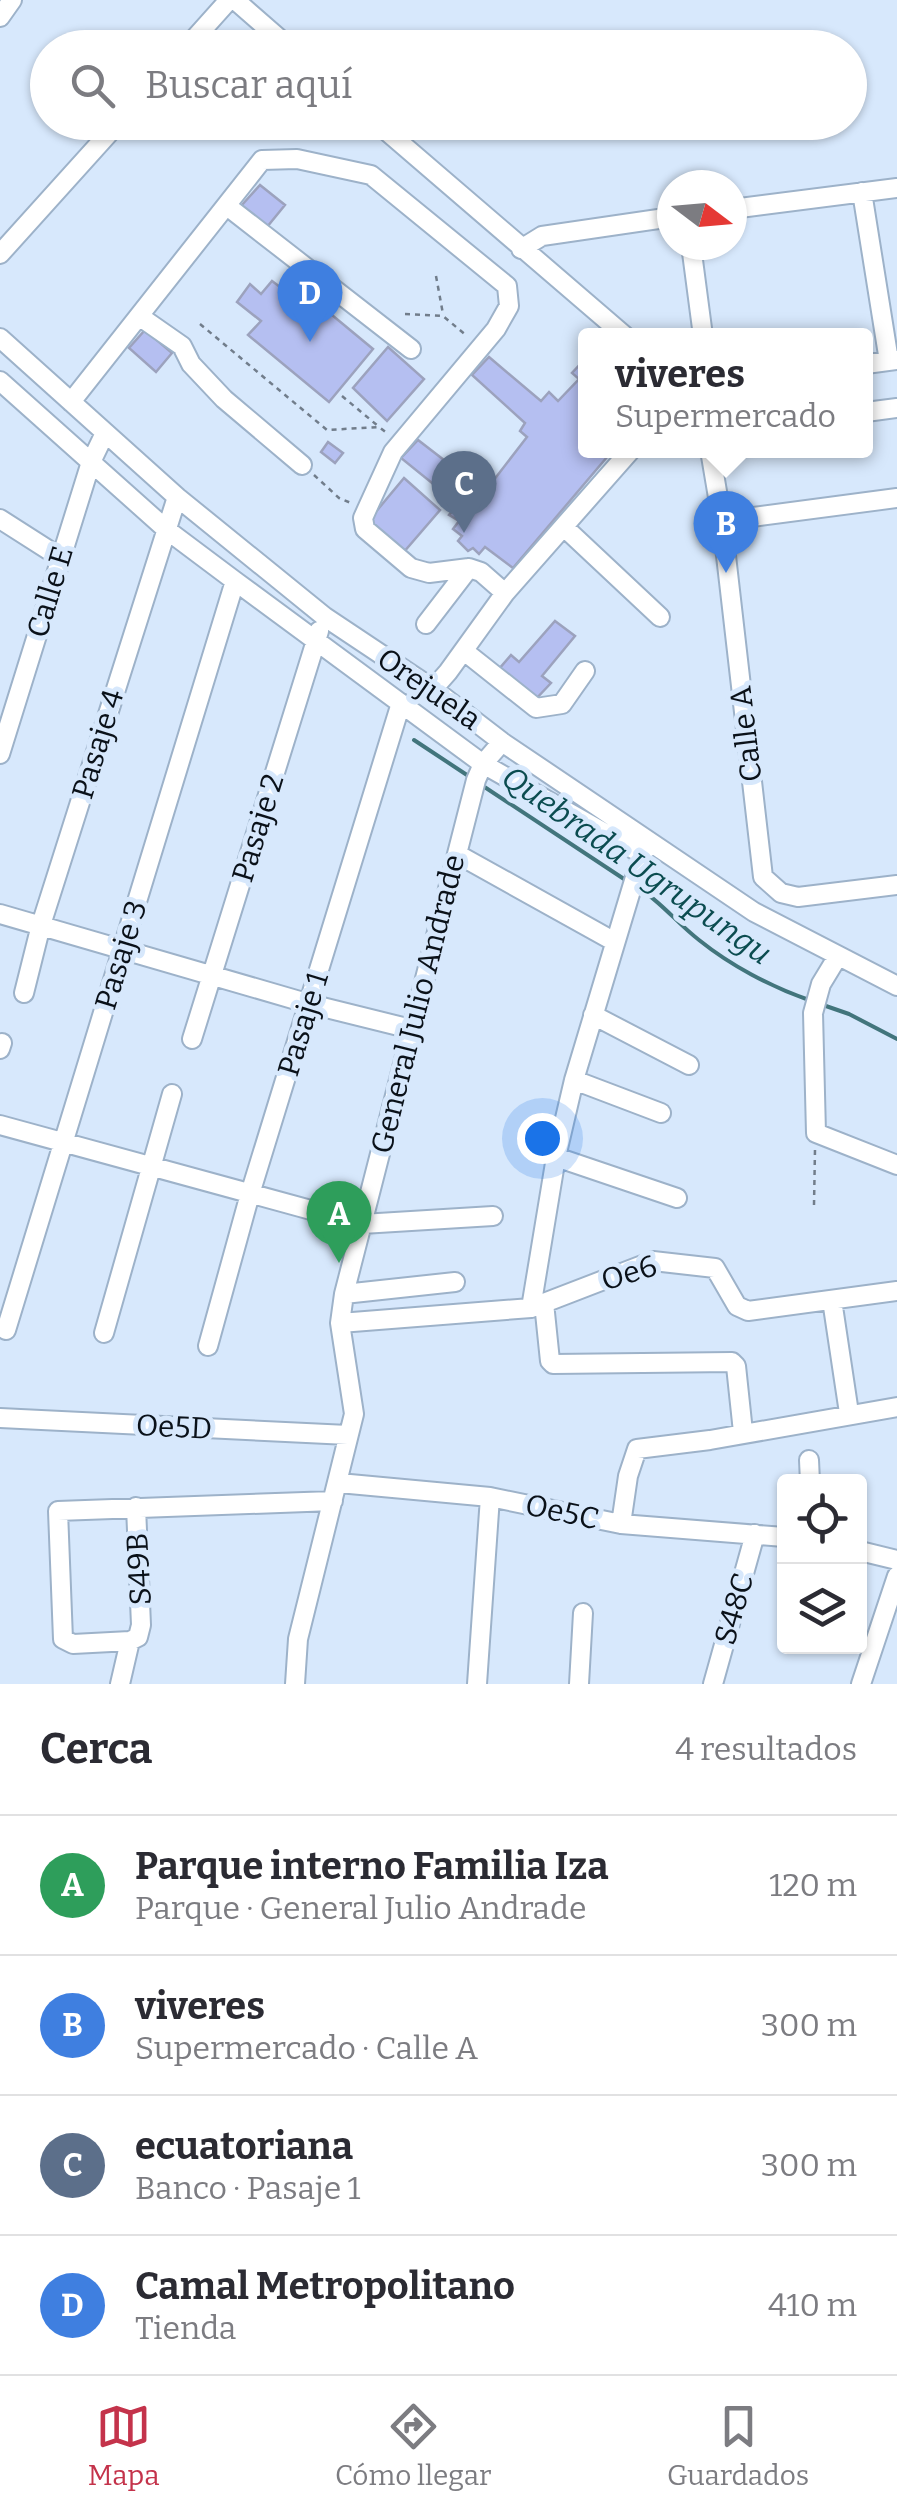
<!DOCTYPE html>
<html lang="es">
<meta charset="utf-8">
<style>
body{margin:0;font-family:Bitter,serif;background:#f2f2f3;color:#2b2b33}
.controls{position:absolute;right:30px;bottom:30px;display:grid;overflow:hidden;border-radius:10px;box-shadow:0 2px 8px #0004}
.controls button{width:90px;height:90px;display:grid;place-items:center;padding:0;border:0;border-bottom:2px solid #e1e1e2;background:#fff;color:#2b2b33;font:50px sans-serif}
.compass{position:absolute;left:657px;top:170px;width:90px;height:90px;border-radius:50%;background:#fff;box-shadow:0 2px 8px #0004;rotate:106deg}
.you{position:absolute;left:542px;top:1138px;width:35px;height:35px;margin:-25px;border:8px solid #fff;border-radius:50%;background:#1a73e8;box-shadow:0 0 0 15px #1a73e833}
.badge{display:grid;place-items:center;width:65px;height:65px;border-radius:50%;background:#c4334b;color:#fff;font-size:32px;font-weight:700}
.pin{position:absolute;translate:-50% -82px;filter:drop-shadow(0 2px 5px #0008)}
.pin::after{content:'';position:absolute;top:52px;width:35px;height:30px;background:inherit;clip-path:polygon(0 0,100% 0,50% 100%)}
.popup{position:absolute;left:578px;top:328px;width:295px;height:130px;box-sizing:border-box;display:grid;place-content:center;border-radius:10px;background:#fff;filter:drop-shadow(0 2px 8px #0005);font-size:32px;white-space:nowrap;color:#7c7c81}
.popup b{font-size:38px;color:#2b2b33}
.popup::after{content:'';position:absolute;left:50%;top:100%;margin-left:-20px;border:20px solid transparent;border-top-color:#fff}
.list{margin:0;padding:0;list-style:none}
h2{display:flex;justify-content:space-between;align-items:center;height:130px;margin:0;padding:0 40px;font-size:42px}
h2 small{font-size:32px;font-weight:400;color:#7c7c81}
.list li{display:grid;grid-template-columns:65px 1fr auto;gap:30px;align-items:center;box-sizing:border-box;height:140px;padding:0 40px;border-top:2px solid #e1e1e2}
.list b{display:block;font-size:38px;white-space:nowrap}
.list p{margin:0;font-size:32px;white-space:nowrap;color:#7c7c81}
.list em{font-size:32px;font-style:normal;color:#7c7c81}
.icon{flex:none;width:55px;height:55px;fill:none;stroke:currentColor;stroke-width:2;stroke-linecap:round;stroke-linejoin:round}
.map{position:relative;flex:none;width:897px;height:1684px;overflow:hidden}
.search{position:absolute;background:#fff;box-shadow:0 2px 8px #0004;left:30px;right:30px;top:30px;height:110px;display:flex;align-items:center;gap:25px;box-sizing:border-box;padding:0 35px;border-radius:55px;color:#7c7c81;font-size:38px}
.sheet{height:690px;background:#fff}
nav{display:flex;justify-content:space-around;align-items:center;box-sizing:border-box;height:140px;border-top:2px solid #e1e1e2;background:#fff;font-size:28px;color:#7c7c81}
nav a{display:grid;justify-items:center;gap:5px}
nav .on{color:#c4334b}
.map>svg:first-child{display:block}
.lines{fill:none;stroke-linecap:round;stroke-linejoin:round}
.stream{stroke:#42757c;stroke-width:4}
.building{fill:#b5bff1;stroke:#9ca2bd;stroke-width:2.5}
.minor-casing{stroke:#9db2c9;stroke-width:22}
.path{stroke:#717d8b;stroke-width:2.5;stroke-dasharray:5 5;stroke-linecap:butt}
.minor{stroke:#fff;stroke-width:18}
.labels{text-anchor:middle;stroke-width:10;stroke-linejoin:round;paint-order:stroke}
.street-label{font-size:30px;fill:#0a1119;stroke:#d7e8fc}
.water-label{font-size:32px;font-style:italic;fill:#0b4c50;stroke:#d7e8fc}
</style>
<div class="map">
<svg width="897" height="1684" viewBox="0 0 897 1684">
<rect width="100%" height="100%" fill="#d7e8fc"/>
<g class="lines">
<path class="stream" d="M414,740L473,779
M480,784L627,881
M639,888C662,903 678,924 699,940C730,965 771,987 809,1000
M823,1005L849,1014L897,1039"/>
</g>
<path class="building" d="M260,185L285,205L267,227L241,206Z
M272,281L284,290L291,281L373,349L329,402L248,335L261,321L237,302L250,284L261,294Z
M145,330L172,353L156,372L129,348Z
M388,347L424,379L387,421L353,388Z
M489,357L541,401L549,392L558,401L579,379L572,373L584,360L586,450H613L513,568L485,547L479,554L473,548L468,551L458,541L462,536L453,529L459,521L449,515L458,504L401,458L418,440L466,477L475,467L490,485L527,437L520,431L525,423L472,375Z
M328,442L343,453L335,463L321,452Z
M404,478L440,510L403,553L369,520Z
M555,621L575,636L542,676L551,683L534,701L499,669L511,655L519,662Z"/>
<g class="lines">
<defs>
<path id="minor" d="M235,0L290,48
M0,17L12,0
M186,48L229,0
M376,122L625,336
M862,192L889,361
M227,206L411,349
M732,209L897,188
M691,245L703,336
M521,249L542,236L672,217
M0,254L119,122
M139,316L182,346L191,364L224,399L302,465
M0,338L177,497L325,617L433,689L502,742L754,912L897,986
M866,364L897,360
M0,381L167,530L235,581L483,764L642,854
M71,402L262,160L297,159L371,175L507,286L509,306L496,329L393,452L367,509L363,518L365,529L411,568L429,573L469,568L481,572L505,593
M866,412L897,408
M710,450L722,521L763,877L781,893L798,897L897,885
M0,519L61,558
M722,521L897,498
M564,527L660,617
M426,624L469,568
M464,651L536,708L562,704L585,671
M433,689L448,672L505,593L631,450
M0,754L91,462L105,433
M457,854L615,942
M0,914L310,1004L411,1029
M838,956L821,984L813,1013L816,1133L897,1165
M24,993L41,925L177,497
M593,1015L689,1065
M192,1039L319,631
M0,1049L2,1043
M574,1080L661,1113
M0,1125L362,1224L493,1216
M556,1157L677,1198
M344,1294L455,1282
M832,1300L849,1413
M544,1303L550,1361L553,1364L732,1362L736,1366L743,1432
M531,1308L556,1157L574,1080L642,854L649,845
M340,1323L531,1308L653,1261L715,1268L737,1306L748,1311L897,1291
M6,1330L235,581
M104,1333L172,1094
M208,1346L250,1194L401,703
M0,1418L348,1435
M809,1460L810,1482
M339,1483L490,1497L621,1524L784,1537
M621,1524L628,1476L637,1449L710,1440L897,1407
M860,1551L897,1560
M130,1641L73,1644L63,1639L58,1511L333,1501
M120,1684L130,1641L138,1637L141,1625L136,1507
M295,1684L298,1639L354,1414L340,1323L344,1294L476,780L483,764L502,742
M477,1684L490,1497
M579,1684L583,1613
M713,1684L755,1534
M861,1684L897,1576"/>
</defs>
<use href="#minor" class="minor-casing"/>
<path class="path" d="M436,276L443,314
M405,314L443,316L467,336
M200,324L327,430L379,427L388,434
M342,396L378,426
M314,475L339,498L351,503
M814,1205L815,1149"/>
<use href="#minor" class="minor"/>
</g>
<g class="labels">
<g class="street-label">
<text transform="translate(50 592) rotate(-73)" y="10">Calle E</text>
<text transform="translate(429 689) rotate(35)" y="10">Orejuela</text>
<text transform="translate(746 734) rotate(-97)" y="10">Calle A</text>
<text transform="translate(98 744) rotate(-73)" y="10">Pasaje 4</text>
<text transform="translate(258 828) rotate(-73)" y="10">Pasaje 2</text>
<text transform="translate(121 955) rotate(-73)" y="10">Pasaje 3</text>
<text transform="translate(418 1004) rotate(-76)" y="10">General Julio Andrade</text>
<text transform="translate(303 1024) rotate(-73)" y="10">Pasaje 1</text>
<text transform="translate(629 1273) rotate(-17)" y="10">Oe6</text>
<text transform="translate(174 1427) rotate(3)" y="10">Oe5D</text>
<text transform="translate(562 1512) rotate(12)" y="10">Oe5C</text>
<text transform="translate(139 1569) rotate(-93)" y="10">S49B</text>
<text transform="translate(734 1609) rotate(-74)" y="10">S48C</text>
</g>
<g class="water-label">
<text transform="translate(637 865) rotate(35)" y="11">Quebrada Ugrupungu</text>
</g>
</g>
</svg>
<div class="controls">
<button><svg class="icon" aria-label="locate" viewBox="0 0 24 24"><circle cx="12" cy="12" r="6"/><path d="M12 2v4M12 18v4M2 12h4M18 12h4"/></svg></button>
<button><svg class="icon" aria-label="layers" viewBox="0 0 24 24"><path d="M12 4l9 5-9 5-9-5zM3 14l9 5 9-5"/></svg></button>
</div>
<svg class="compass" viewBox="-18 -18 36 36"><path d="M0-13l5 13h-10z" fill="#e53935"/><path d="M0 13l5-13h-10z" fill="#7c7c81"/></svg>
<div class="you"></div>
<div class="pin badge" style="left:339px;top:1263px;background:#2e9e5b">A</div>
<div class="pin badge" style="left:726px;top:573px;background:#3f7fe0">B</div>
<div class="popup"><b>viveres</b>Supermercado</div>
<div class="pin badge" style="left:464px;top:533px;background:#5c6f8a">C</div>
<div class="pin badge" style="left:310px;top:342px;background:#3f7fe0">D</div>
<div class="search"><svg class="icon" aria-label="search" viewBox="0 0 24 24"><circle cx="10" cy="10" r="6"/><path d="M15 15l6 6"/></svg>Buscar aquí</div>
</div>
<section class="sheet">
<h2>Cerca<small>4 resultados</small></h2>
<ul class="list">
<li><span class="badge" style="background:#2e9e5b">A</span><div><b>Parque interno Familia Iza</b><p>Parque · General Julio Andrade</p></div><em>120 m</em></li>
<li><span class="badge" style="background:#3f7fe0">B</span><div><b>viveres</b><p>Supermercado · Calle A</p></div><em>300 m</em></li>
<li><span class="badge" style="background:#5c6f8a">C</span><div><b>ecuatoriana</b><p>Banco · Pasaje 1</p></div><em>300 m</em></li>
<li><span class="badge" style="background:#3f7fe0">D</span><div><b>Camal Metropolitano</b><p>Tienda</p></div><em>410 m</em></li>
</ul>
</section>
<nav>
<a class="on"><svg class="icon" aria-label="map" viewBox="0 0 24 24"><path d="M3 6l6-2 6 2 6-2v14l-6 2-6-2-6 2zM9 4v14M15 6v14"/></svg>Mapa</a>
<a><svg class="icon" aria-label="directions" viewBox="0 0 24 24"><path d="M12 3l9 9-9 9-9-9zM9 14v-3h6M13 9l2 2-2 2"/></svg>Cómo llegar</a>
<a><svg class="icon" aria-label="saved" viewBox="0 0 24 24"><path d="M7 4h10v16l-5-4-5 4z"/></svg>Guardados</a>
</nav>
